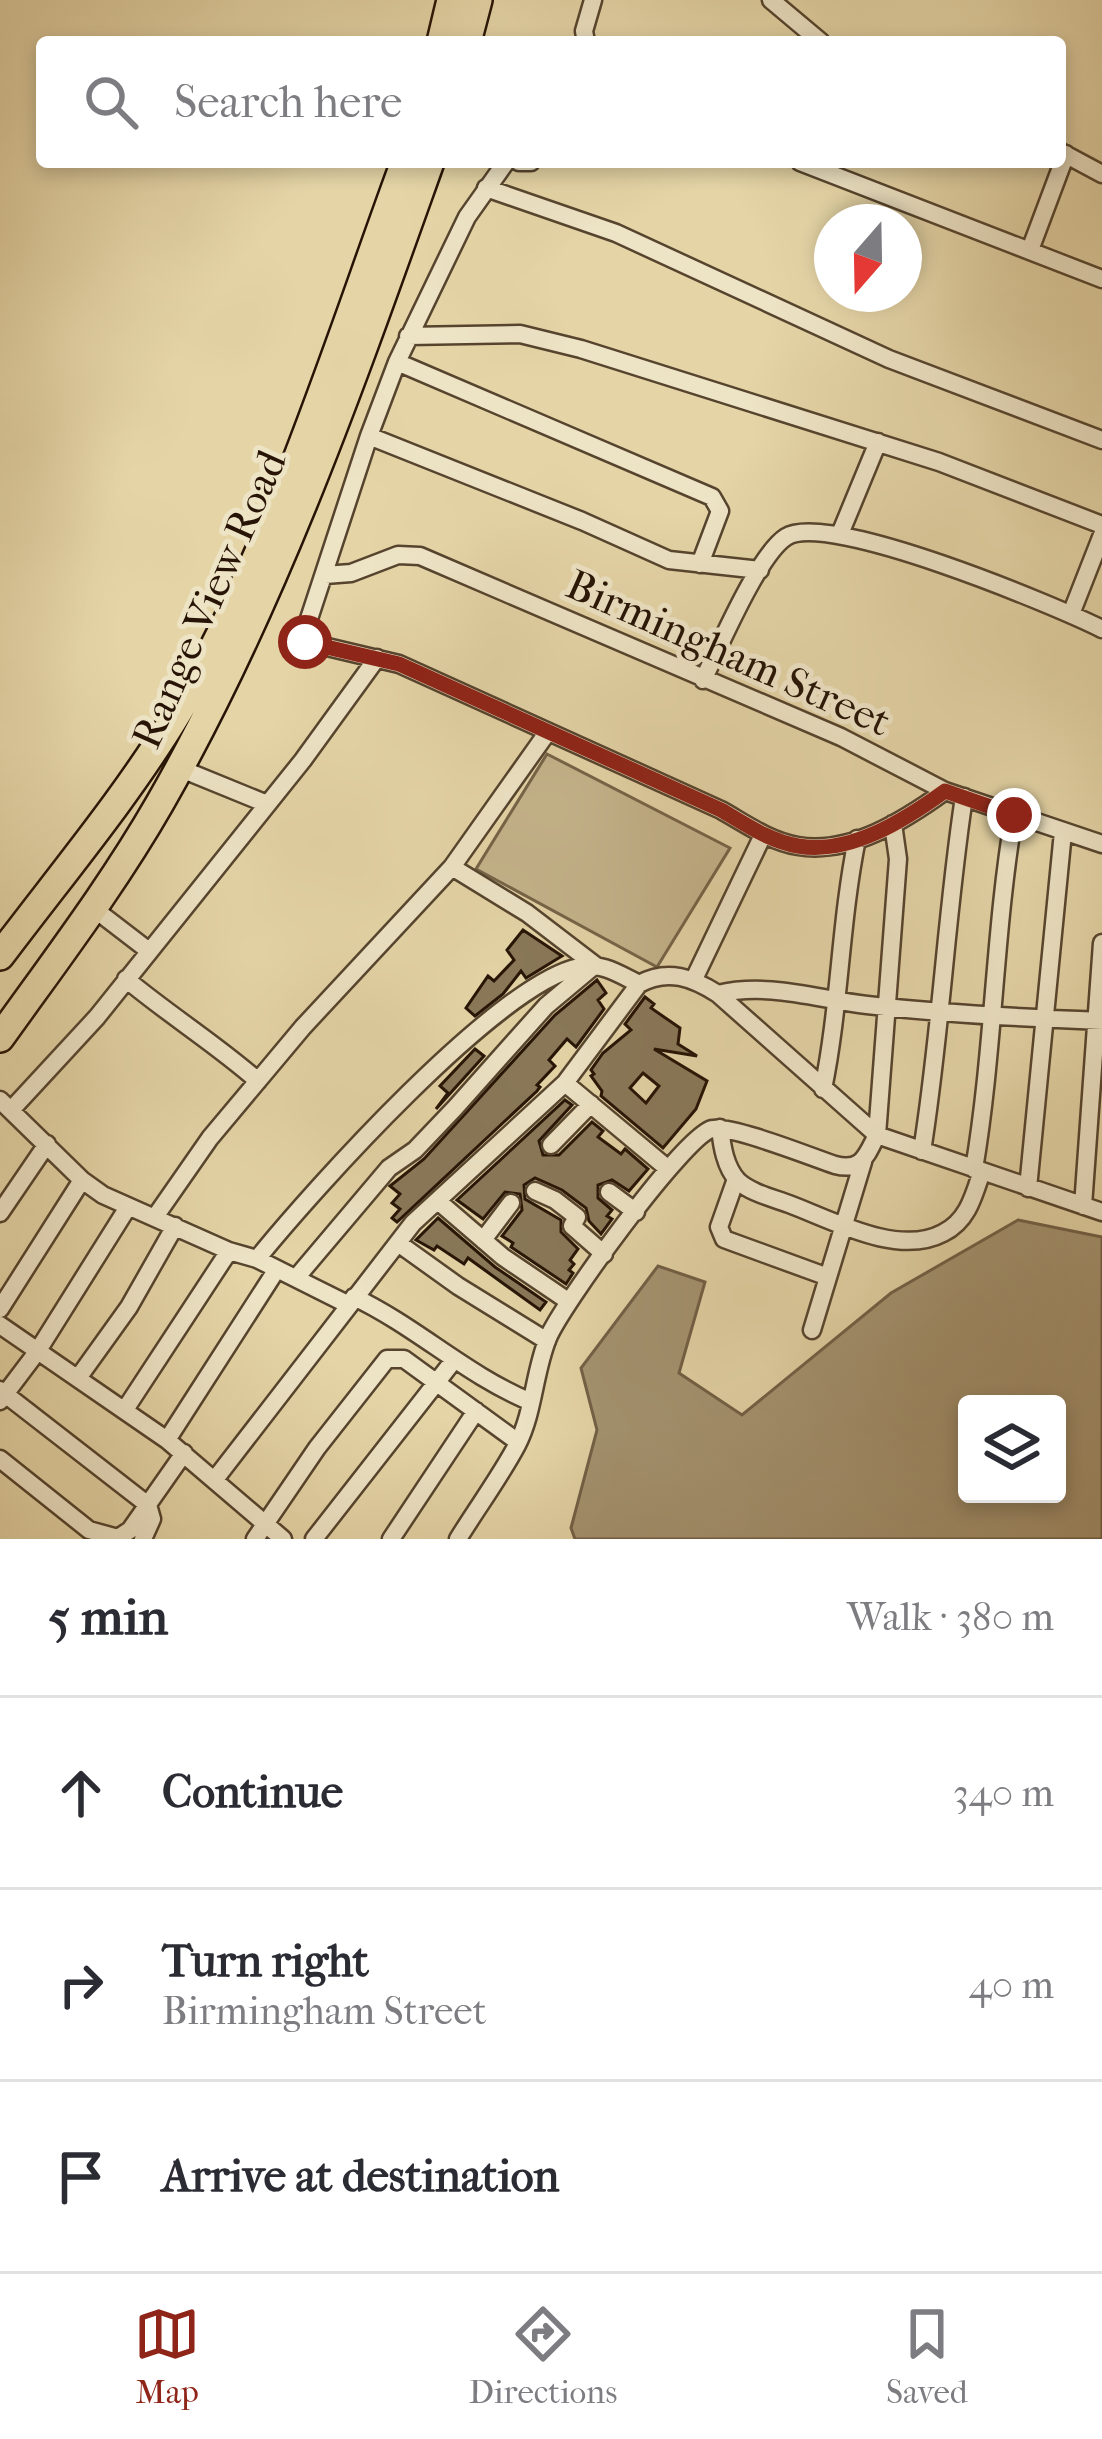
<!DOCTYPE html>
<meta charset="utf-8">
<style>
body{margin:0;font-family:"IM FELL French Canon",serif;background:#f7f7f7;color:#2b2b33}
.controls{position:absolute;right:36px;bottom:36px;display:grid;overflow:hidden;border-radius:12px;box-shadow:0 6px 18px #0003}
.controls button{width:108px;height:108px;display:grid;place-items:center;padding:0;border:0;border-bottom:3px solid #e1e1e2;background:#fff;color:#2b2b33;font:60px sans-serif}
.compass{position:absolute;left:814px;top:204px;width:108px;height:108px;border-radius:50%;background:#fff;box-shadow:0 6px 18px #0003;rotate:200deg}
.stop{position:absolute;width:36px;height:36px;margin:-27px;border:9px solid #8f2418;border-radius:50%;background:#fff}
.stop.end{background:#8f2418;border-color:#fff;box-shadow:0 3px 12px #0008}
.list{margin:0;padding:0;list-style:none}
h2{display:flex;justify-content:space-between;align-items:center;height:156px;margin:0;padding:0 48px;font-size:51px}
h2 small{font-size:39px;font-weight:400;color:#7c7c81}
.list li{display:grid;grid-template-columns:78px 1fr auto;gap:36px;align-items:center;box-sizing:border-box;height:192px;padding:0 48px;border-top:3px solid #e1e1e2}
.list b{display:block;font-size:45px;white-space:nowrap}
.list p{margin:0;font-size:39px;white-space:nowrap;color:#7c7c81}
.list em{font-size:39px;font-style:normal;color:#7c7c81}
.icon{flex:none;width:66px;height:66px;fill:none;stroke:currentColor;stroke-width:2;stroke-linecap:round;stroke-linejoin:round}
.map{position:relative;flex:none;width:1102px;height:1539px;overflow:hidden}
.search{position:absolute;background:#fff;box-shadow:0 6px 18px #0003;left:36px;right:36px;top:36px;height:132px;display:flex;align-items:center;gap:30px;box-sizing:border-box;padding:0 42px;border-radius:12px;color:#7c7c81;font-size:45px}
.sheet{height:732px;background:#fff}
nav{display:flex;justify-content:space-around;align-items:center;box-sizing:border-box;height:168px;border-top:3px solid #e1e1e2;background:#fff;font-size:33px;color:#7c7c81}
nav a{display:grid;justify-items:center;gap:6px}
nav .on{color:#8f2418}
.map>svg:first-child{display:block}
.green{fill:#c4b38b;stroke:#766448;stroke-width:3}
.water{fill:#a49370;stroke:#726046;stroke-width:3;fill-rule:evenodd}
.building{fill:#897859;stroke:#271406;stroke-width:3;fill-rule:evenodd}
.lines{fill:none;stroke-linecap:round;stroke-linejoin:round}
.minor-casing{stroke:#56442e;stroke-width:21}
.primary-casing{stroke:#271406;stroke-width:32}
.minor{stroke:#ede3c5;stroke-width:16}
.primary{stroke:#e4d4a6;stroke-width:27}
.route{stroke:#8f2418;stroke-width:15}
.labels{text-anchor:middle;stroke-width:10;stroke-linejoin:round;paint-order:stroke}
.street-label{font-size:42px;fill:#271406;stroke:#ede3c5}
</style>
<div class="map">
<svg width="1102" height="1539" viewBox="0 0 1102 1539">
<rect width="100%" height="100%" fill="#e4d4a6"/>
<filter id="stains"><feTurbulence type="fractalNoise" baseFrequency=".00167" numOctaves="4"/><feColorMatrix values="0 0 0 0 .2 0 0 0 0 .09 0 0 0 0 .02 0 0 0 .5 -.17"/></filter>
<radialGradient id="worn" r=".72"><stop offset=".6" stop-color="#630" stop-opacity="0"/><stop offset="1" stop-color="#630" stop-opacity=".3"/></radialGradient>
<path class="green" d="M547,754L730,848L657,967L476,869Z"/>
<path class="water" d="M1018,1220L1102,1237V1539H575L571,1528L597,1430L581,1368L658,1266L705,1282L679,1373L742,1415L891,1293ZM967,1404H1057V1494H967Z"/>
<path class="building" d="M523,930L562,956L526,978L521,971L503,994L475,1016L466,1008L488,976L494,981L514,960L507,950Z
M597,980L606,993L598,1000L604,1009L576,1047L567,1039L549,1060L555,1066L537,1085L540,1087L537,1091L397,1222L392,1218L400,1209L392,1203L400,1194L390,1186L424,1159L555,1015Z
M645,997L654,1004L651,1008L680,1028L678,1044L697,1056L654,1049L707,1081L696,1109L663,1148L601,1096L602,1091L591,1076L594,1074L591,1070L603,1053L631,1030L625,1024ZM643,1073L659,1086L646,1103L630,1088Z
M475,1049L484,1056L436,1109L448,1093L440,1086Z
M565,1100L572,1105L539,1141L543,1155H559L592,1122L603,1131L598,1137L621,1154L625,1149L648,1169L629,1191L612,1180L598,1185V1198L612,1210L607,1216L612,1219L601,1234L589,1221L586,1208L562,1190L535,1178L524,1185L525,1199L561,1220V1232L578,1249L570,1260L574,1264L569,1270L573,1273L566,1284L511,1247L513,1243L502,1236L522,1210L520,1194L505,1192L483,1219L457,1200Z
M438,1218L495,1267L546,1302L540,1310L468,1258L464,1264L437,1246L434,1250L416,1240Z"/>
<g class="lines">
<defs>
<path id="minor" d="M771,0L821,42
M586,42L584,31L593,0
M1061,152L1102,174
M506,162L467,217L397,362L369,436L306,628V642L399,664L721,810C746,824 769,841 798,846C850,855 905,820 945,791
M519,162H531
M800,162L1102,279
M486,188L616,233L889,359L1102,440
M1030,250L1066,154
M408,336L520,334L581,349L939,462L1102,525
M397,362L712,497L720,511L700,564
M369,436L582,521L669,560L760,570
M840,534L878,442
M325,575L351,573L398,555L420,556L841,737L945,791L1102,844
M1071,614L1102,535
M703,680C719,648 758,555 786,537C827,510 1056,606 1102,629
M179,768L267,804
M93,908L149,951
M126,979C169,1015 216,1044 258,1081
M694,979L763,835
M718,994C768,982 817,999 867,1005C945,1014 1024,1018 1102,1021
M565,1083L667,1168
M823,1089C840,1007 840,922 857,839
M0,1100L82,1180L103,1195L229,1251L257,1259L347,1304
M12,1109L97,1017L303,760L377,658
M720,1128C722,1146 725,1167 738,1181C751,1193 773,1198 789,1204C832,1220 898,1257 943,1233C968,1221 974,1195 982,1171
M551,1145L591,1104
M922,1151C941,1033 946,915 964,797
M974,1169C994,1051 994,932 1014,815
M736,1179L719,1227L724,1239L828,1277
M1028,1188L1063,832
M535,1191L555,1200L577,1217L572,1226L604,1254
M609,1192L636,1212
M439,1202L503,1257L568,1301
M1083,1206L1102,943
M0,1213L47,1144
M155,1217L210,1138L303,1027L452,867L547,733
M483,1240L511,1203
M398,1243L458,1286L547,1341
M257,1259C313,1190 497,984 579,967C602,962 619,974 639,984
M296,1278L389,1168L415,1150L455,1108L546,1006L595,965L527,913L452,867
M354,1297C417,1327 466,1375 531,1402
M0,1309L82,1180
M0,1325L167,1440L283,1539
M812,1330L863,1162
M78,1378L129,1307L175,1226
M0,1390L148,1505L152,1519L143,1539
M0,1401L37,1352L128,1207
M126,1408L229,1251
M167,1440L277,1269
M0,1459L89,1530L118,1538L130,1530L184,1453
M216,1478L413,1223L565,1083L639,984C668,968 693,978 718,994L877,1135L1102,1212
M255,1539L317,1448L387,1359H404L518,1442
M314,1539L454,1360
M391,1539L476,1411
M458,1539C477,1508 500,1477 517,1445C534,1412 534,1372 548,1338C561,1306 684,1136 712,1129C732,1125 811,1157 835,1165C862,1172 866,1156 877,1135L898,859L893,824"/>
<path id="primary" d="M441,42L451,0
M467,42L478,0
M0,956C60,876 126,798 178,712C276,548 339,341 405,162
M0,1038C55,961 113,885 160,803C275,602 352,380 430,162"/>
</defs>
<use href="#minor" class="minor-casing"/>
<use href="#primary" class="primary-casing"/>
<use href="#minor" class="minor"/>
<use href="#primary" class="primary"/>
</g>
<g class="lines">
<path class="route" d="M305,642L399,664L721,810C745,824 769,841 798,846C850,855 905,820 945,791L1014,815"/>
</g>
<g class="labels">
<g class="street-label">
<text transform="translate(208 599) rotate(-66)" y="15">Range View Road</text>
<text transform="translate(729 652) rotate(24)" y="15">Birmingham Street</text>
</g>
</g>
<rect width="100%" height="100%" filter="url(#stains)"/>
<rect width="100%" height="100%" fill="url(#worn)"/>
</svg>
<div class="controls">
<button><svg class="icon" aria-label="layers" viewBox="0 0 24 24"><path d="M12 4l9 5-9 5-9-5zM3 14l9 5 9-5"/></svg></button>
</div>
<svg class="compass" viewBox="-18 -18 36 36"><path d="M0-13l5 13h-10z" fill="#e53935"/><path d="M0 13l5-13h-10z" fill="#7c7c81"/></svg>
<div class="stop" style="left:305px;top:642px"></div>
<div class="stop end" style="left:1014px;top:815px"></div>
<div class="search"><svg class="icon" aria-label="search" viewBox="0 0 24 24"><circle cx="10" cy="10" r="6"/><path d="M15 15l6 6"/></svg>Search here</div>
</div>
<section class="sheet">
<h2>5 min<small>Walk · 380 m</small></h2>
<ul class="list">
<li><svg class="icon" aria-label="ahead" viewBox="0 0 24 24"><path d="M12 20V5M6 11l6-6 6 6"/></svg><div><b>Continue</b></div><em>340 m</em></li>
<li><svg class="icon" aria-label="right" viewBox="0 0 24 24"><path d="M7 20v-9h11M14 6l5 5-5 5"/></svg><div><b>Turn right</b><p>Birmingham Street</p></div><em>40 m</em></li>
<li><svg class="icon" aria-label="arrive" viewBox="0 0 24 24"><path d="M6 21V4h12l-3 4 3 4H6"/></svg><div><b>Arrive at destination</b></div></li>
</ul>
</section>
<nav>
<a class="on"><svg class="icon" aria-label="map" viewBox="0 0 24 24"><path d="M3 6l6-2 6 2 6-2v14l-6 2-6-2-6 2zM9 4v14M15 6v14"/></svg>Map</a>
<a><svg class="icon" aria-label="directions" viewBox="0 0 24 24"><path d="M12 3l9 9-9 9-9-9zM9 14v-3h6M13 9l2 2-2 2"/></svg>Directions</a>
<a><svg class="icon" aria-label="saved" viewBox="0 0 24 24"><path d="M7 4h10v16l-5-4-5 4z"/></svg>Saved</a>
</nav>
